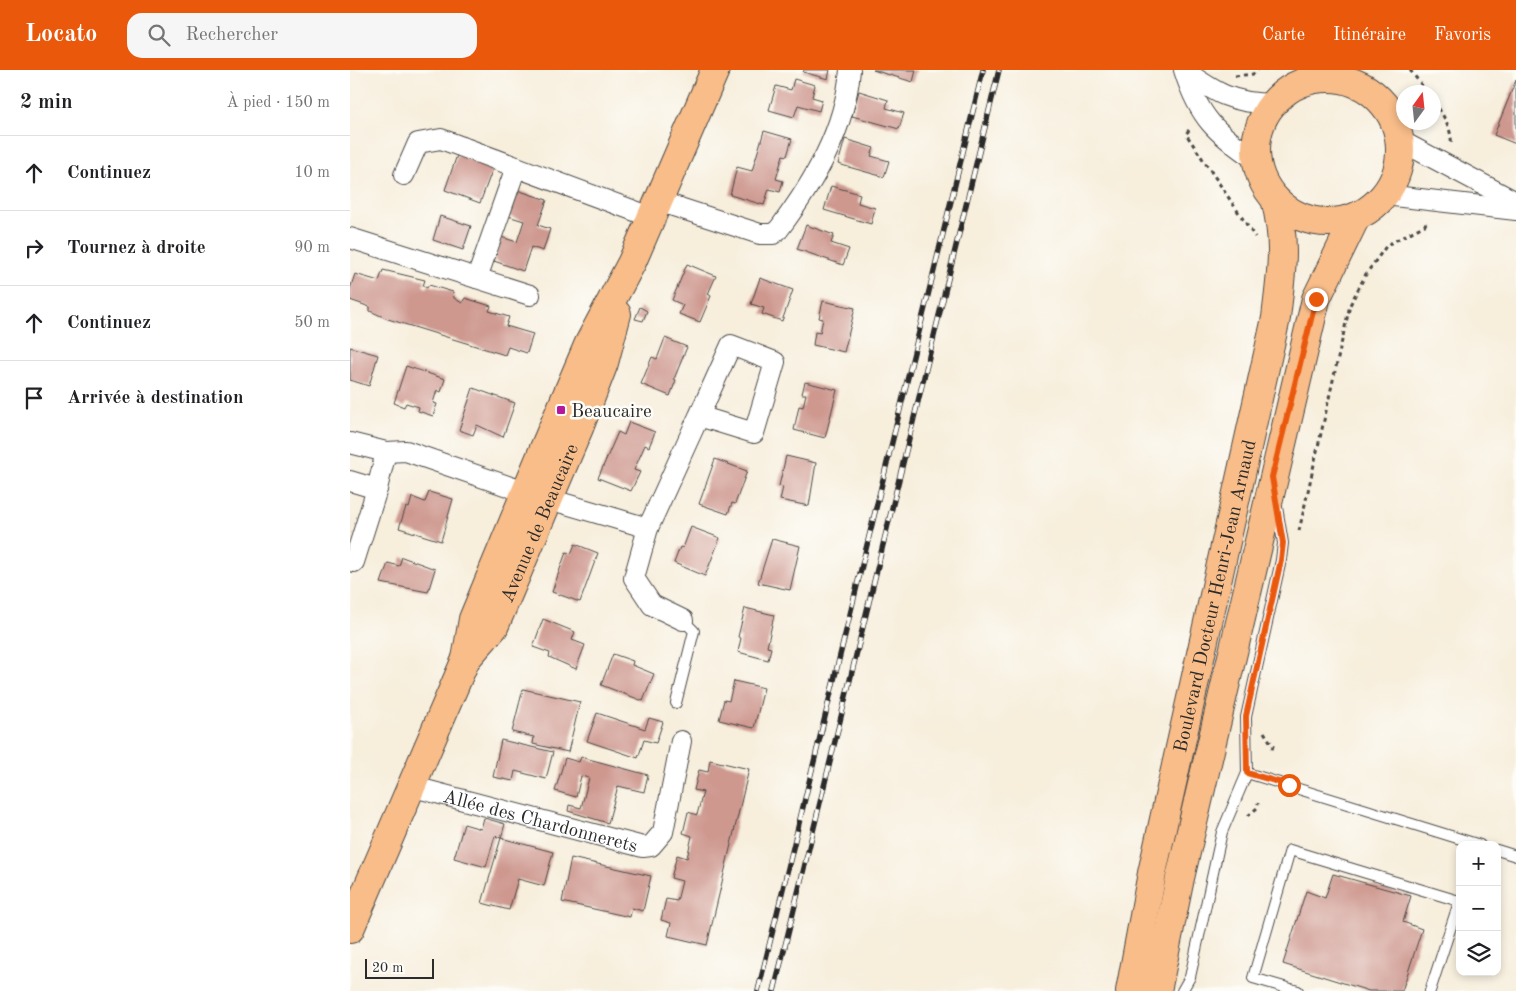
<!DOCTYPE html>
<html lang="fr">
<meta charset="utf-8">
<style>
body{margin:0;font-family:"Old Standard TT",serif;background:#f6f6f6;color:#202124}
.controls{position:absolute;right:15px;bottom:15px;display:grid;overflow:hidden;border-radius:10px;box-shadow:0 2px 8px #0003}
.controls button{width:45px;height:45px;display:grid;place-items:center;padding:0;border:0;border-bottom:1px solid #e0e0e0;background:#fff;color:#202124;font:25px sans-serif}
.compass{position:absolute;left:1046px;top:15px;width:45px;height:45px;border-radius:50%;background:#fff;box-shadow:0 2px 8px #0003;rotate:15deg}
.scale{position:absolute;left:15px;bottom:12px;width:69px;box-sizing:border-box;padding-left:5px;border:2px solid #2b2b2b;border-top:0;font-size:14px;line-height:18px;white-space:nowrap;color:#2b2b2b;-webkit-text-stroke:4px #fdfcf7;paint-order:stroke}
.stop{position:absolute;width:15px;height:15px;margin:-11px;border:4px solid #ea580c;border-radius:50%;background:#fff}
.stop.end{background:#ea580c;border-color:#fff;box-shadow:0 1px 5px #0008}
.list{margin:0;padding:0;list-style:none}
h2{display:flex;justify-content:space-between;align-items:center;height:65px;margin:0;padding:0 20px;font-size:21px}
h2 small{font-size:16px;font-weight:400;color:#757577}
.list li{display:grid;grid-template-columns:32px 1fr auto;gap:15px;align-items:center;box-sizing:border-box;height:75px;padding:0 20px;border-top:1px solid #e0e0e0}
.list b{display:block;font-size:19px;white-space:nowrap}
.list em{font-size:16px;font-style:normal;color:#757577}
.icon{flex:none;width:28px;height:28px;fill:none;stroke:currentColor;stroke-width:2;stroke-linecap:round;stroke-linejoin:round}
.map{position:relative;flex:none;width:1166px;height:921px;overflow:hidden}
header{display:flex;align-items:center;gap:30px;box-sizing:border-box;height:70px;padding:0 25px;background:#ea580c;color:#fff}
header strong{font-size:24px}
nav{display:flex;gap:28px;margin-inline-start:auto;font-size:18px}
.search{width:350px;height:45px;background:#f6f6f6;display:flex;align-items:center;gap:12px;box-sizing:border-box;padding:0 18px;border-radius:15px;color:#757577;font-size:19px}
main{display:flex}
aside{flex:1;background:#fff}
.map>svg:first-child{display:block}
.building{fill:#ce988f}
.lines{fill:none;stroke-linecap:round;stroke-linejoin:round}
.lane-casing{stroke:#4a4846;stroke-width:12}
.street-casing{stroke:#4a4846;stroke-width:22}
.primary-casing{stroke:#4a4846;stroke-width:30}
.path{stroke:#4a4846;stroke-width:3;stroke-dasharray:4 4;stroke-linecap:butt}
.lane{stroke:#fff;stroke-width:10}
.street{stroke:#fff;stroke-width:20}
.primary{stroke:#f8bd89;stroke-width:28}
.rail-casing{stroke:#2b2b2b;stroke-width:5.5}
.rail{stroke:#fdfcf7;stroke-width:4;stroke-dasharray:11;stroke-linecap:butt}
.route{stroke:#ea580c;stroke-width:6}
.poi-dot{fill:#b5179e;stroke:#fdfcf7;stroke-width:2}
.labels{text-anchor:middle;stroke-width:5;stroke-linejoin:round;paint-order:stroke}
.poi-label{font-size:19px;fill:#2b2b2b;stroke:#fdfcf7;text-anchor:start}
.street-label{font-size:19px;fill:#2b2b2b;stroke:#fdfcf7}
</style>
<header>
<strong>Locato</strong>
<div class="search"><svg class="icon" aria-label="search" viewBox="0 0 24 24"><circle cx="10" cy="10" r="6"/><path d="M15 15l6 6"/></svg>Rechercher</div>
<nav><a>Carte</a><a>Itinéraire</a><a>Favoris</a></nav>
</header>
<main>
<aside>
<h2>2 min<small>À pied · 150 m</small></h2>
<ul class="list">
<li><svg class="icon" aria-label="ahead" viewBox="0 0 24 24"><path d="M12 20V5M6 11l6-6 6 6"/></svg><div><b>Continuez</b></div><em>10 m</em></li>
<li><svg class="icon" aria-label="right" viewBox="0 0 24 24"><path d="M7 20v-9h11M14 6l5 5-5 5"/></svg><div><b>Tournez à droite</b></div><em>90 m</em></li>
<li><svg class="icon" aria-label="ahead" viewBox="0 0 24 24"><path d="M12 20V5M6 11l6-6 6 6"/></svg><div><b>Continuez</b></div><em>50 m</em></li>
<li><svg class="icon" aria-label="arrive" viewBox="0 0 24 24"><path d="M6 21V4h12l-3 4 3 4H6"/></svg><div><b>Arrivée à destination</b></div></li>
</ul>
</aside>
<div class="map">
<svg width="1166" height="921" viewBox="0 0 1166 921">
<rect width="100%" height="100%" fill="#fdfcf7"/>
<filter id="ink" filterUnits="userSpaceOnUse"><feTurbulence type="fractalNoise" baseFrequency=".02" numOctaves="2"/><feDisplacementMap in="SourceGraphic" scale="10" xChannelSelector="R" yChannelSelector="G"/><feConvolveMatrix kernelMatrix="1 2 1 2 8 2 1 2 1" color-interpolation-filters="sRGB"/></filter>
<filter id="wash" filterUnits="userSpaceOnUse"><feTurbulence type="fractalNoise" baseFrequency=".0096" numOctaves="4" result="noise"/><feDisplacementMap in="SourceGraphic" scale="20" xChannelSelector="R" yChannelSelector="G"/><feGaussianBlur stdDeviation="1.12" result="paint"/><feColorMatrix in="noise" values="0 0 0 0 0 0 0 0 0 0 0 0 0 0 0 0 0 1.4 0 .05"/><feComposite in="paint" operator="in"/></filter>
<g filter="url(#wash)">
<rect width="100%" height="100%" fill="#f7eedc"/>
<g id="blocks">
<path class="building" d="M454,0H480L478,9L453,2Z
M523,0H566L563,12Z
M444,9L465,15L462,27L472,30L469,41L448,35L444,47L419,40L426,16L441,20Z
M1166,10V74L1144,65Z
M509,21L538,30L536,38L554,43L549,59L502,46Z
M414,61L442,69L437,86L433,85L426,109L433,111L430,122L419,119L414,135L380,125L387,97L402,101Z
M495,69L524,78L521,86L539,91L534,107L488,94Z
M107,85L143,98L130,133L95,120Z
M481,116L510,124L508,133L525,138L521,154L474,140Z
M167,120L197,130L188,155L200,159L193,181L181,177L173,201L144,191L151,167L167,172L174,151L158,146Z
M90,146L121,156L113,180L83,170Z
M456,155L484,165L481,173L499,179L493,195L447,179Z
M337,194L366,206L358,224L361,226L350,252L329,244L333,235L322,230Z
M33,200L75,210L73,216L77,218L79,215L103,222L104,228L112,233L115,228L141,236L139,241L159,247L156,256L183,264L177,283L158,277L155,285L38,249L20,241V237L0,230V219L5,204L29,211Z
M410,208L443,220L432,251L412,244L414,238L401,234Z
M473,231L505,238L494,282L463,275L465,262L470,263L473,249L469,248Z
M290,237L297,241L293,251L285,249Z
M315,268L337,277L324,309L326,310L320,326L291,314L302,287L307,289Z
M0,277L28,285L19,316L0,310Z
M56,296L95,309L91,322L87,320L83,333L87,334L83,346L68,341L69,337L56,333L54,337L44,333Z
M455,312L487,320L475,368L444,360L449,336L453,337L456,324H452Z
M123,318L165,333L153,367L127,355L123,365L109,360Z
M279,352L305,362L299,377L295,375L284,400L290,402L281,421L248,408L268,362L274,365Z
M436,386L466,393L459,436L430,430L433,417L429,416Z
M365,389L397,401L385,434L382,433L378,444L349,434Z
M79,422L103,429L91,471L49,458L56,437L59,438L62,427L75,432Z
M341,457L370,468L355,506L324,493L330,477L333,478Z
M422,469L450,476L440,520L408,513Z
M225,474L248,483L230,532L202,522L216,482L221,484Z
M52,487L85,499L78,522L31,513L38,493L49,496Z
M395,538L424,545L417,577L421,578L418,590L388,582L391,568L388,567Z
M193,549L225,562L222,570L235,575L226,599L199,587L200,583L183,577Z
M263,584L283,591L282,595L304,604L293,631L251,615Z
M384,611L414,618L404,658L369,650L374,630L379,631Z
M173,619L230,632L218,682L183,674L184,667L162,662Z
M247,643L295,659L299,648L313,652L306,673L294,670L288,688L237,671Z
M151,670L203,682L196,709L165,701L163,711L143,707Z
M231,687L298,705L294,722L268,716L258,753L218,741L219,735L231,738L239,708L231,706L226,727L205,721L215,688L229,692Z
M360,690L399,699L357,875L318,866L321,853L311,850L316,829L327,831L332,811L321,808L327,785L337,788L342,766L333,763L338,742L347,745L353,722L344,720L349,700L358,702Z
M134,748L155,754L151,768L145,766L136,797L104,788L114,754L131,759Z
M151,768L203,782L194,816L168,809L159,840L132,833Z
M221,788L301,806L293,841L282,838L280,847L212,832Z
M983,804L1061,826L1053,852L1072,859L1052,921H1019L933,894L956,821L975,828Z"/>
</g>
</g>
<g filter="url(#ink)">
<use href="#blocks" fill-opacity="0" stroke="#4a4846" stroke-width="1"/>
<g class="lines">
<defs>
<path id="lane" d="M326,633L344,561L333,550
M897,703L1130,775
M1147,780L1166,786
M832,921L840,907L872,762L897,703L896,647L931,490L933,473L927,437
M948,921L903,908L940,780L1109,831
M1080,921L1110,829"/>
<g id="street">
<path d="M834,0C849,48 866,63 906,90"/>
<path d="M835,1C866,23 882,33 922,34"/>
<path d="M1051,71L1166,132"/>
<path d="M54,105L68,73L91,69L301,147"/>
<path d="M1035,125L1166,140"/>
<path d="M308,131L410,164H423L429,159C464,112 495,60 500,0"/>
<path d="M0,168L180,225"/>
<path d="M127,208L166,97"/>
<path d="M0,373L36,382L56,381L175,422L298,458L349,346L404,363L425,292L381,275L349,346"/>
<path d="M0,411L27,419"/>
<path d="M298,458L284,508L302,535L333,550"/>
<path d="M4,492L27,419L36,382"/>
<path id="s1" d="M60,716L293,777L301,776L313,762L331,671"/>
</g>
<g id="primary">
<circle cx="978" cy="80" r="72"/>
<path id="s2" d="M116,589L144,557L229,358L254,293L267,244"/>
<path d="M0,859L116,589L123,549L189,390L239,273L282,192L365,0"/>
<path id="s3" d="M780,921L802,803L926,248C931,203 937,174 925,129"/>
<path d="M807,921L830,808L966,229L1006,147"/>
</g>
</defs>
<use href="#lane" class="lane-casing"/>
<use href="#street" class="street-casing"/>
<use href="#primary" class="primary-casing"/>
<path class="path" d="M1060,0L1077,22
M885,6L903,4L908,0
M1084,32C1092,43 1103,60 1101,75
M839,60L836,64L905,167
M949,461L1000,235L1016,204L1037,175L1075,155L1077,150
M914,662L923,676L921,682
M898,746L907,738L908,733"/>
<use href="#lane" class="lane"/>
<use href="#street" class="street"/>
<use href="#primary" class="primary"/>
<defs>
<path id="rail" d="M408,921L633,0
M424,921L649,0"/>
</defs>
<use href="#rail" class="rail-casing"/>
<use href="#rail" class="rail"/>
</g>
</g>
<g class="lines" filter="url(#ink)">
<path class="route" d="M939,715L897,703L896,646L931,490L933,473L922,407L966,229"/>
</g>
<rect class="poi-dot" x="206" y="335" width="10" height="10" rx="2.5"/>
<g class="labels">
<g class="poi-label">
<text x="221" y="347">Beaucaire</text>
</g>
<g class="street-label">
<text dy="7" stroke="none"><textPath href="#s2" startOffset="156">Avenue de Beaucaire</textPath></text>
<text dy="7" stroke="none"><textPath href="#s3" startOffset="404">Boulevard Docteur Henri-Jean Arnaud</textPath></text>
<text dy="7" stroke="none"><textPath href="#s1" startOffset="135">Allée des Chardonnerets</textPath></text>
</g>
</g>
</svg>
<div class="controls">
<button>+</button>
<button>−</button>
<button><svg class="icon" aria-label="layers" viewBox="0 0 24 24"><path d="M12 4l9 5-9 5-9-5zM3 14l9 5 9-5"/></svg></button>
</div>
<svg class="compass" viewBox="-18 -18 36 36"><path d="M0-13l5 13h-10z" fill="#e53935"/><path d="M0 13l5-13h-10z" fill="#757577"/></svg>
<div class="scale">20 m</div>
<div class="stop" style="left:939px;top:715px"></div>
<div class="stop end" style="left:966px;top:229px"></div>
</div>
</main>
